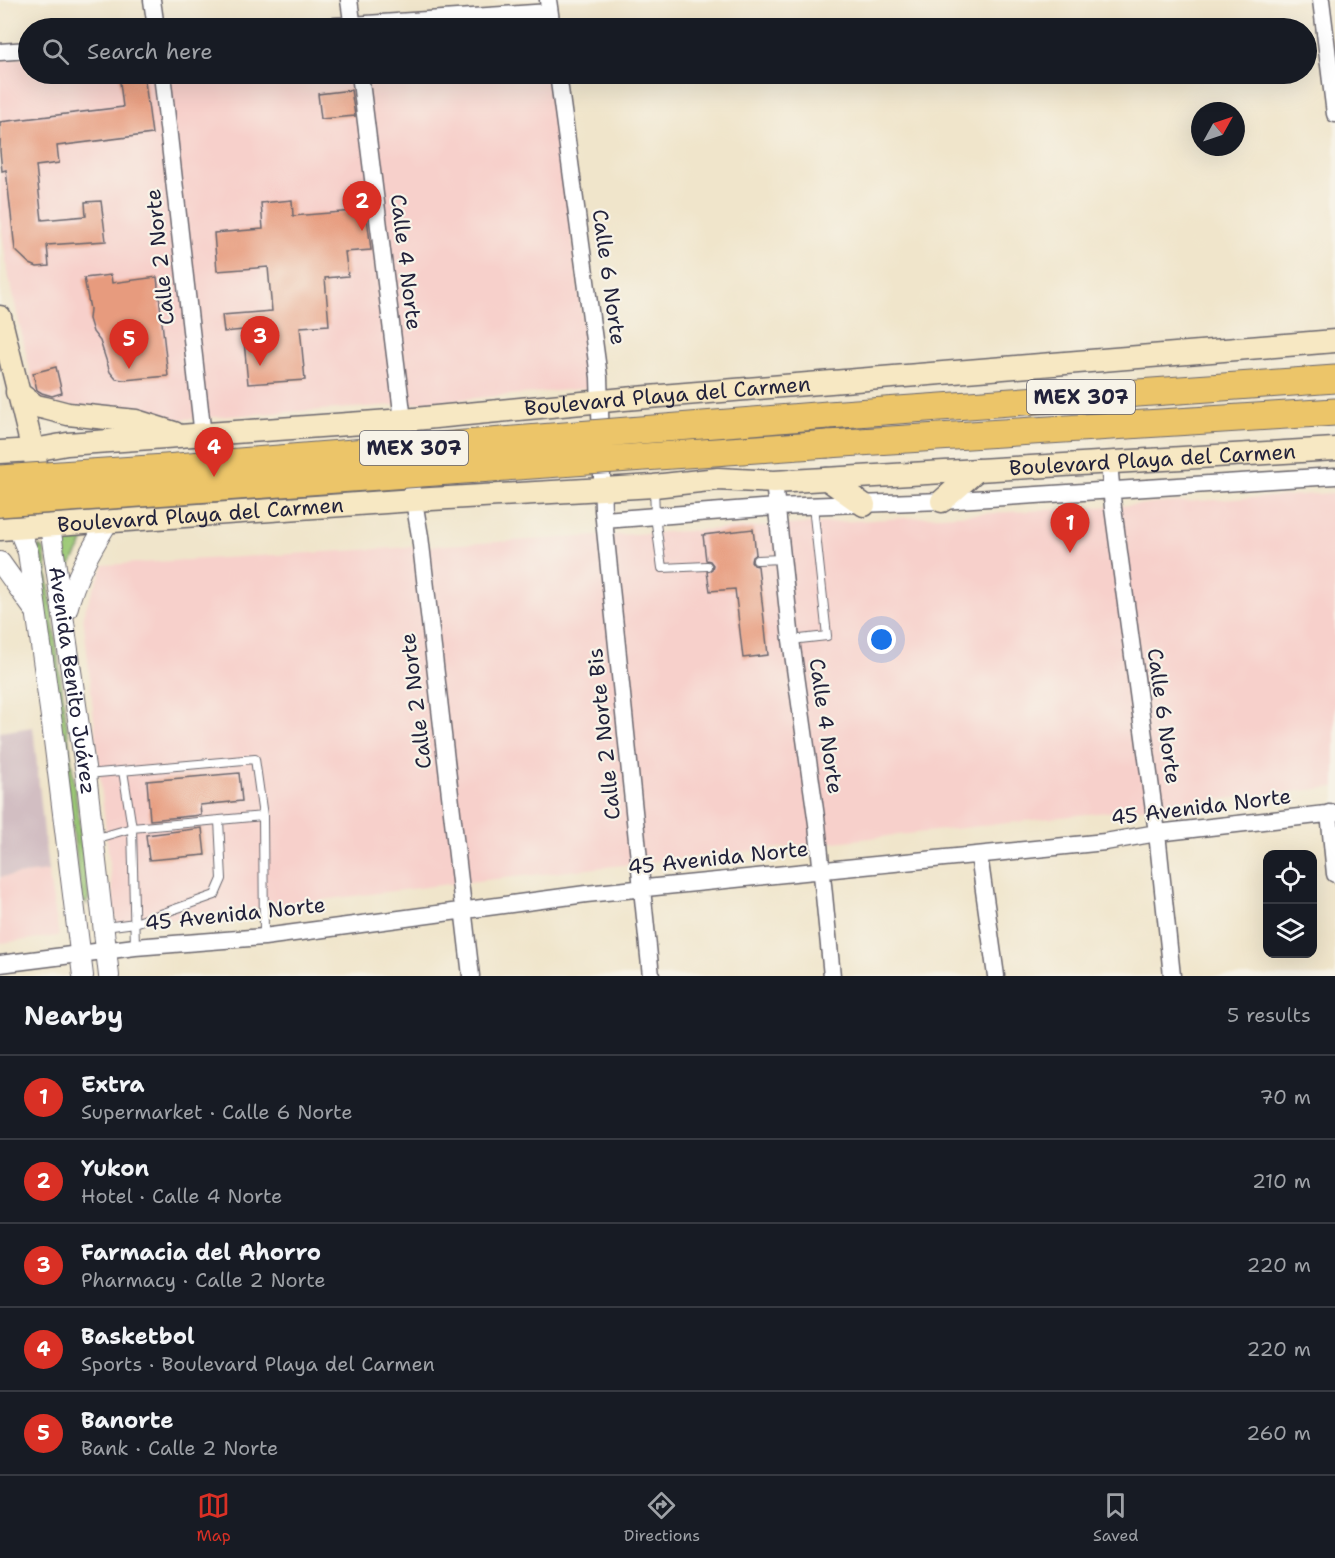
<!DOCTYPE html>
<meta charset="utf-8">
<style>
body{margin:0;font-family:"Shantell Sans",sans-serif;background:#242831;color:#f1f3f6}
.controls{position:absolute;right:18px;bottom:18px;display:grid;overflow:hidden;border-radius:12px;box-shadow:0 6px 24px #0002}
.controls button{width:54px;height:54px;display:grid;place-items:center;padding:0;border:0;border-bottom:2px solid #363941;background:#171b24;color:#f1f3f6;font:30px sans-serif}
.compass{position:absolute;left:1191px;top:102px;width:54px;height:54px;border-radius:50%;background:#171b24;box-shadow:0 6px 24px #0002;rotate:50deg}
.you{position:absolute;left:882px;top:640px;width:21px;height:21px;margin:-15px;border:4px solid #fff;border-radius:50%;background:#1a73e8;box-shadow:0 0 0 9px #1a73e833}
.badge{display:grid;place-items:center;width:39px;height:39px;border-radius:50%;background:#d93025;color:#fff;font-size:20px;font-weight:700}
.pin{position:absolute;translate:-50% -50px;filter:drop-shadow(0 2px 3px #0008)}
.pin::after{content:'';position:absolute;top:32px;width:21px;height:18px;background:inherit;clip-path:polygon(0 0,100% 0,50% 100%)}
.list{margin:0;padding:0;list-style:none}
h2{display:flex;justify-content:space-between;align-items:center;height:78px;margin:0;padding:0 24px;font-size:26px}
h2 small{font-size:20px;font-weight:400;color:#9ea1a6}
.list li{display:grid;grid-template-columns:39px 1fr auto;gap:18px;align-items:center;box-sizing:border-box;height:84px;padding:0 24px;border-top:2px solid #363941}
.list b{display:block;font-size:22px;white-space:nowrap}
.list p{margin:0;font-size:20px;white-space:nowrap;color:#9ea1a6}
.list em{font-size:20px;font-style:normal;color:#9ea1a6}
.icon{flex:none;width:33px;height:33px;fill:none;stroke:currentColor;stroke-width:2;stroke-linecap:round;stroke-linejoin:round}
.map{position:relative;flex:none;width:1335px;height:976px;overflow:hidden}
.search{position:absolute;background:#171b24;box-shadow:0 6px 24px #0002;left:18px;right:18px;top:18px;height:66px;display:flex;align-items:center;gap:15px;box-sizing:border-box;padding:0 21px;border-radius:33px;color:#9ea1a6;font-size:22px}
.sheet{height:498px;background:#171b24}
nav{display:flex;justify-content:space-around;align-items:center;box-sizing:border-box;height:84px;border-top:2px solid #363941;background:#171b24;font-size:16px;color:#9ea1a6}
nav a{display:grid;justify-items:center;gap:3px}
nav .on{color:#d93025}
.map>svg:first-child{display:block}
.built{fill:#f7d0cb}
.industrial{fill:#d2bec2}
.green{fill:#9cc976;stroke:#5f7658;stroke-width:1.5}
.building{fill:#e79b7e}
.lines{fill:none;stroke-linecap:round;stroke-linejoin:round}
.service-casing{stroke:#6a666d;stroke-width:10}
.minor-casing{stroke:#6a666d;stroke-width:19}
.tertiary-casing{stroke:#6a666d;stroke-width:22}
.secondary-casing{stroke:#6a666d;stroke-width:25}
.trunk-casing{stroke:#6a666d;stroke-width:29}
.service{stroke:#fff;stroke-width:8}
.minor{stroke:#fff;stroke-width:16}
.tertiary{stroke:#fff;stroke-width:20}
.secondary{stroke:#f7e8c3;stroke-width:22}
.trunk{stroke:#ecc569;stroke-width:27}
.trunk-bridge-casing{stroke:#6a666d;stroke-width:29;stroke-linecap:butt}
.trunk-bridge{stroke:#ecc569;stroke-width:27}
.labels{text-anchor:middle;stroke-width:4.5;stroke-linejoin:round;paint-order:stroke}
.shield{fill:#f7f3e8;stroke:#62616f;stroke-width:1.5}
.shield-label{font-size:20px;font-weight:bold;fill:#22223b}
.street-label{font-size:21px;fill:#22223b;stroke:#f7f3e8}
</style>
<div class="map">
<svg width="1335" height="976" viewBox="0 0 1335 976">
<rect width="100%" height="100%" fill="#f7f3e8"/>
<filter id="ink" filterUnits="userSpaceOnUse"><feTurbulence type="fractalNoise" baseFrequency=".0167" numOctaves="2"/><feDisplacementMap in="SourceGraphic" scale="12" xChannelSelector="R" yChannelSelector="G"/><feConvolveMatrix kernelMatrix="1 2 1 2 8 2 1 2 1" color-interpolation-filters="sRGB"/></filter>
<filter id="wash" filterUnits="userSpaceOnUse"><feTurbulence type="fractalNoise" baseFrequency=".008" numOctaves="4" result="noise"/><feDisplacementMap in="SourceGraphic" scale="24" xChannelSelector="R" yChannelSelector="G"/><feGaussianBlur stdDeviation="1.35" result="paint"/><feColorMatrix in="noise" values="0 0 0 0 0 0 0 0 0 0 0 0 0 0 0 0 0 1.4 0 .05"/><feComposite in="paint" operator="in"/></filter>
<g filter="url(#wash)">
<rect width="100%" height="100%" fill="#f0e5cb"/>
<path class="built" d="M545,17L546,28H400Z
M28,57V74H552L591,388L397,405L170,420L37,401L7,269L0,217V59Z
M1335,493V787L441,885L116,926L83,614L104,565Z
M48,871L59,936L0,943V877Z"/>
<path class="industrial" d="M33,727L48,871L0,877V732Z"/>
<path class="green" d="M86,537L67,572L63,539Z
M39,546L44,550L89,898L86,904L82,901L37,551Z"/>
<g id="blocks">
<path class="building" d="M119,74H144L152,134L57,146L59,163L36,166L42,220L86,216L85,202L101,201L106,241L47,245L49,266L37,267L30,264L15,250L6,170L2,171L0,151V122L123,107Z
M351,90L355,116L321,119L318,94Z
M292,200L293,216L366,210L371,250L345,252L348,276L325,278L329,325L300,327L305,380L248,384L243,330L224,332L222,315L272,311L268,267L217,271L214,233L263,229L261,203Z
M111,275L112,283L157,277L168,376L124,380L116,379L110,372L100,341L93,332L89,319L90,309L84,278Z
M56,367L62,393L52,396L42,393L37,390L33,373Z
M753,529L756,554L752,557L751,561L754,565L758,566L768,655L743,658L735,589L710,591L707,572L712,569L713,565L710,561L706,560L703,535Z
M239,773L242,801L200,805L201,815L150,820L147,781Z
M202,828L205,855L149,860L146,835Z"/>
</g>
</g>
<g filter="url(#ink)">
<use href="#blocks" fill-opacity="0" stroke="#6a666d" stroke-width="1.5"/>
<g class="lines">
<defs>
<path id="service" d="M654,486L655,516L662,568L707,566
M757,560L782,559
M791,640L827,636L813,506
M123,771L132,828L135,947
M87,774L255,759L263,816L264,937
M94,839L132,828L263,816
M105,927L135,923L215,895L222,879L219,820"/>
<path id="minor" d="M152,0L156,28
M349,0L353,28
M548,0L552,28
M1321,0L1335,114
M306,28L549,12
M0,52L28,50
M162,74L203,436
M360,74L411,484L420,536L471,976
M558,74L599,377L603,510L651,976
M1109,462L1113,508L1157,833L1172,976
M774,482L791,640L817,824L832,976
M604,520L776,507L942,501L1335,476
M1329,813L1335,874
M979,855L996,976
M0,964L135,947L264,937L586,894L1105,842L1157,833L1335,813"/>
<g id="tertiary">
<path id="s1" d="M50,526L86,774L109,976"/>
<path d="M18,528L28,552L52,724L83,976"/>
<path d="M0,562L33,608"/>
<path d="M67,610C75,577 90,551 108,522"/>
</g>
<g id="secondary">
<path d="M0,317L36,463"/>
<path d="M17,392L36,406L45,408L68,414L136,421L174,433"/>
<path id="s2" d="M0,452L34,450L67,444L404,420L624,399L1335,341"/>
<path d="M827,479L864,505"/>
<path d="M942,501L977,470"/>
<path id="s3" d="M0,529L414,500L654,486L718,479L774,482L1335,449"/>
</g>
<path id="trunk" d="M828,415L1335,379
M828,444L1335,412"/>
</defs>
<use href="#service" class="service-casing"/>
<use href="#minor" class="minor-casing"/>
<use href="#tertiary" class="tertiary-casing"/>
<use href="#secondary" class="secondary-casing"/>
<use href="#trunk" class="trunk-casing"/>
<use href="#service" class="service"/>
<use href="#minor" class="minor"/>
<use href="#tertiary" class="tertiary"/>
<use href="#secondary" class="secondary"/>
<use href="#trunk" class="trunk"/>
<defs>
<path id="trunk-bridge" d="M0,479L165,468L828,415
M0,503L828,444"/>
</defs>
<use href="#trunk-bridge" class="trunk-bridge-casing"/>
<use href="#trunk-bridge" class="trunk-bridge"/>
</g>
</g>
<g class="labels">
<g class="shield">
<rect x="1027" y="380" width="108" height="34" rx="4.5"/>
<rect x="360" y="431" width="108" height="34" rx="4.5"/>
</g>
<g class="shield-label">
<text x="1081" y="404">MEX 307</text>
<text x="414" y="455">MEX 307</text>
</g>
<g class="street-label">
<text transform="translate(160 257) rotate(-96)" y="7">Calle 2 Norte</text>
<text transform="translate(406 262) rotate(83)" y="7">Calle 4 Norte</text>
<text transform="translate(609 277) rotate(82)" y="7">Calle 6 Norte</text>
<text dy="7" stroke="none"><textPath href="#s2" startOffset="670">Boulevard Playa del Carmen</textPath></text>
<text dy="7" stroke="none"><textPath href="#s3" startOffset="1155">Boulevard Playa del Carmen</textPath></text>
<text dy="7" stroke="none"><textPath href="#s3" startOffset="201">Boulevard Playa del Carmen</textPath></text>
<text dy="7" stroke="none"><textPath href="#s1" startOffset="156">Avenida Benito Juárez</textPath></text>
<text transform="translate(416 701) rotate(-97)" y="7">Calle 2 Norte</text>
<text transform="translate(1164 716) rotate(82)" y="7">Calle 6 Norte</text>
<text transform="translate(826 726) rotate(82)" y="7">Calle 4 Norte</text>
<text transform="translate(604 734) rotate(-96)" y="7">Calle 2 Norte Bis</text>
<text transform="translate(1201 807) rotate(-7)" y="7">45 Avenida Norte</text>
<text transform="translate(718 858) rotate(-6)" y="7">45 Avenida Norte</text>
<text transform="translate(235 914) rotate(-6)" y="7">45 Avenida Norte</text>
</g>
</g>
</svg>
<div class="controls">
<button><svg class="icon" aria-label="locate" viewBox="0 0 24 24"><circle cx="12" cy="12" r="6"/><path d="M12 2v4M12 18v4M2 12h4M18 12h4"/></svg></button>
<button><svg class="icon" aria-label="layers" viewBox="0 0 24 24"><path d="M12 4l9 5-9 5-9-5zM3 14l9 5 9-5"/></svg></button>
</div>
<svg class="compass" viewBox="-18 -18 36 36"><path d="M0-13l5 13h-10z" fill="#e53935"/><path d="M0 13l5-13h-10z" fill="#9ea1a6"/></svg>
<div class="you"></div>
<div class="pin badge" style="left:1070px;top:553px">1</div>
<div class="pin badge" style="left:362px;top:231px">2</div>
<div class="pin badge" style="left:260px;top:366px">3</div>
<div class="pin badge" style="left:214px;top:477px">4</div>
<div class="pin badge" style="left:129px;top:369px">5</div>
<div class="search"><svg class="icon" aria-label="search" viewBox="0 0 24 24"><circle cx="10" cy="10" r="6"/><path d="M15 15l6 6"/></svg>Search here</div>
</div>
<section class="sheet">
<h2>Nearby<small>5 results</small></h2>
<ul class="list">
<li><span class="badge">1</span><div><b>Extra</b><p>Supermarket · Calle 6 Norte</p></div><em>70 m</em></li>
<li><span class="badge">2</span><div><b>Yukon</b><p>Hotel · Calle 4 Norte</p></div><em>210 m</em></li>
<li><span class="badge">3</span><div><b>Farmacia del Ahorro</b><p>Pharmacy · Calle 2 Norte</p></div><em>220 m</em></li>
<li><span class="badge">4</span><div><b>Basketbol</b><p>Sports · Boulevard Playa del Carmen</p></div><em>220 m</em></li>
<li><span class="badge">5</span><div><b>Banorte</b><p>Bank · Calle 2 Norte</p></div><em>260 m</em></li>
</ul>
</section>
<nav>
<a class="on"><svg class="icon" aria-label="map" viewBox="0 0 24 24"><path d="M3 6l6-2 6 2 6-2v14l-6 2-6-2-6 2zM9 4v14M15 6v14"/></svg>Map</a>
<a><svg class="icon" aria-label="directions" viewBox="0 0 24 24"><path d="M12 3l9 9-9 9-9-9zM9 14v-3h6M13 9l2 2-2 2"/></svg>Directions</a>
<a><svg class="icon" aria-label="saved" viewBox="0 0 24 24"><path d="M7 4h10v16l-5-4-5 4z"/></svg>Saved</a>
</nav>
